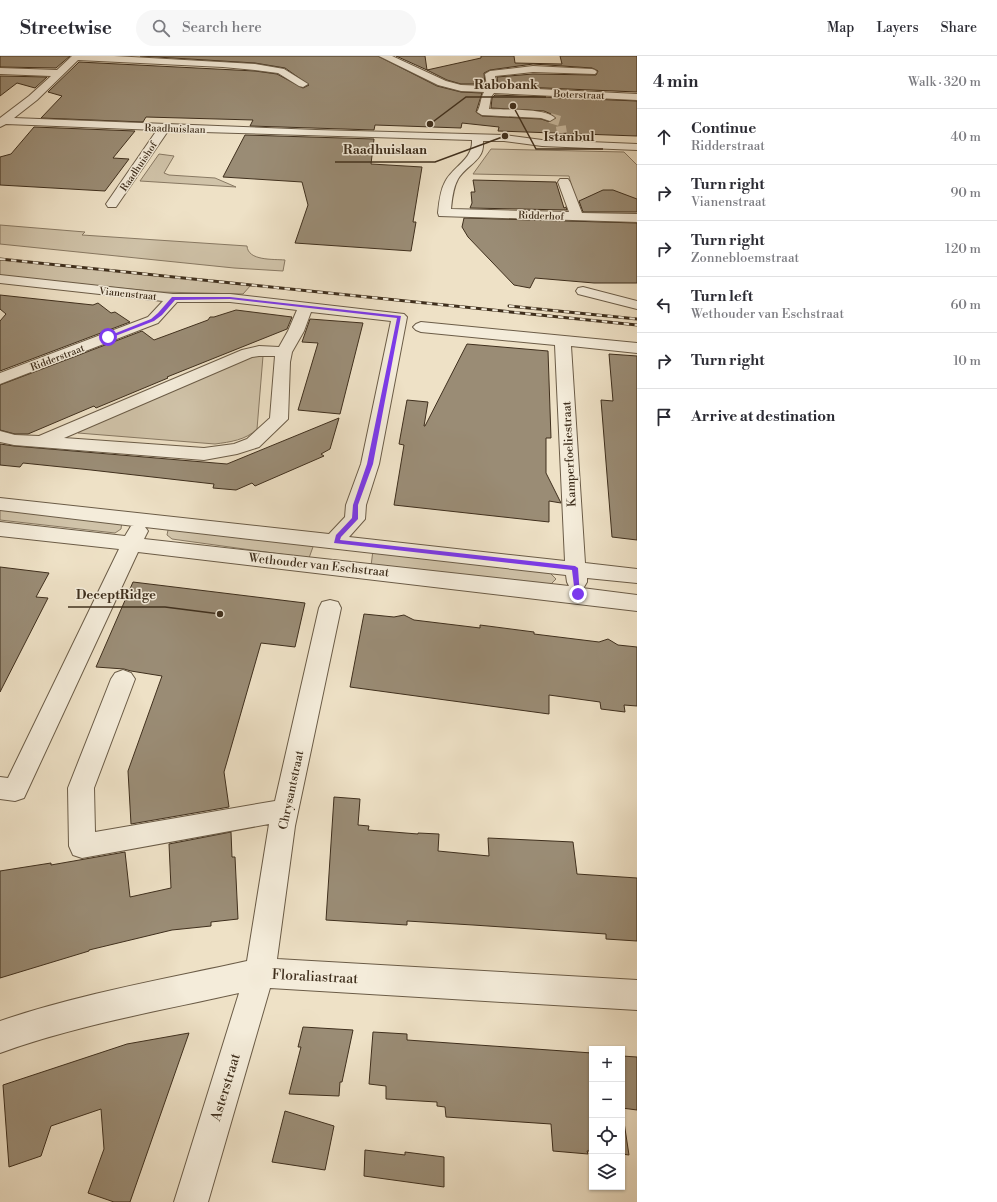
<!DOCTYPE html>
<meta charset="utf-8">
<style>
body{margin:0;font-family:"Libre Bodoni",serif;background:#f7f7f7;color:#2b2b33}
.controls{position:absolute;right:12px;bottom:12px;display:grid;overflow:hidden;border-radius:0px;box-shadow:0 1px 3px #0004}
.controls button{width:36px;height:36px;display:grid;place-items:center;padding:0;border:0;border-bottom:1px solid #e1e1e2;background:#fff;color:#2b2b33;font:20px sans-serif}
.stop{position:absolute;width:12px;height:12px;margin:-9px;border:3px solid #7c3aed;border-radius:50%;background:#fff}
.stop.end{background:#7c3aed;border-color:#fff;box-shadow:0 1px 4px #0008}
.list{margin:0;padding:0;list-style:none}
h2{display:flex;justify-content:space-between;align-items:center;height:52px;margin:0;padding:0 16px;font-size:17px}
h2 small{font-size:13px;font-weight:400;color:#7c7c81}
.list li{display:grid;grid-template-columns:26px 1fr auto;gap:12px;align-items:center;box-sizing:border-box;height:56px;padding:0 16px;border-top:1px solid #e1e1e2}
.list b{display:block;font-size:15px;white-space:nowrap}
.list p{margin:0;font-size:13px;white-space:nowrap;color:#7c7c81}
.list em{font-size:13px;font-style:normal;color:#7c7c81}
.icon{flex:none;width:22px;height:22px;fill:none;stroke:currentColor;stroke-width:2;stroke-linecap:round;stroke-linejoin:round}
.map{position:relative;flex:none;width:637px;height:1146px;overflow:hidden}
header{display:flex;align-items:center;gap:24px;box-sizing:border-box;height:56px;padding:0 20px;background:#fff;border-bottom:1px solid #e1e1e2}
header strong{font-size:19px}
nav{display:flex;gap:22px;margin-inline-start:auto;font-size:14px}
.search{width:280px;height:36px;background:#f7f7f7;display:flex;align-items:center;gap:10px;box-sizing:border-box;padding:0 14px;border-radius:22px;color:#7c7c81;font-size:15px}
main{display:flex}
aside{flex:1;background:#fff}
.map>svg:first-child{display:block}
.green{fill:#d0c3a9;stroke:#887963}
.building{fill:#9a8c75;stroke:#3f2f1d}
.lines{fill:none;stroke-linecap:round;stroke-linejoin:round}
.minor-tunnel{stroke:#cbbda4;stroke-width:10;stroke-dasharray:10 5.5;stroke-linecap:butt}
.minor-casing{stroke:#6b5c47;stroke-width:2}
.minor{fill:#f4ecda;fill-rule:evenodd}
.rail-casing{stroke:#3f2f1d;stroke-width:3}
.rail{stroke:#f4ecda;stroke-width:2;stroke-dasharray:5.5;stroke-linecap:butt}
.route{fill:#7c3aed}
.labels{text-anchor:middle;stroke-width:3;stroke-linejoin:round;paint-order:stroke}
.far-street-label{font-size:10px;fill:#3f2f1d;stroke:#f4ecda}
.street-label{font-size:12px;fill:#3f2f1d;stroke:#f4ecda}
.near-street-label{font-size:14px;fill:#3f2f1d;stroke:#f4ecda}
.leader{fill:none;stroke:#3f2f1d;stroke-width:1.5}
.callout-dot{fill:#3f2f1d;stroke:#f4ecda;stroke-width:1.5}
.callout-label{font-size:13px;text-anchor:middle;font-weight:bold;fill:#3f2f1d;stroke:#f4ecda;stroke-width:3;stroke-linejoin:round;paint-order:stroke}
</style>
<header>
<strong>Streetwise</strong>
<div class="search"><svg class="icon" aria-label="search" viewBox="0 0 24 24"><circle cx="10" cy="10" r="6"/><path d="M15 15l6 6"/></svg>Search here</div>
<nav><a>Map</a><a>Layers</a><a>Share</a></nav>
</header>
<main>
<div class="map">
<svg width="637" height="1146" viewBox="0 0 637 1146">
<rect width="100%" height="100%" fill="#eee1c6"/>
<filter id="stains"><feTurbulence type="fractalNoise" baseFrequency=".005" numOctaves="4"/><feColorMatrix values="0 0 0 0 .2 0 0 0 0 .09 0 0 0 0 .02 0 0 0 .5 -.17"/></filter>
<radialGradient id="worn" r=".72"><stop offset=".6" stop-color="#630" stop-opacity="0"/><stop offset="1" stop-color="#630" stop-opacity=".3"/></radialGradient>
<path class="green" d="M491,93L624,96L637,109V153L577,152L569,120L473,118Z
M159,98L174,100L164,117L169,119L215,122L236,131L140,125Z
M0,169L85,176L82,179L247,190C248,205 273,203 285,204L283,215L234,212L0,188Z
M0,203L251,229L243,238L160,236L0,220Z
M249,299L263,300L257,373C246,384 230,386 215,388L78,377L82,374Z
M0,451L122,465L121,473L115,477L0,464Z
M173,470L314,488L309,502L172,483L167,479L168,474Z
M373,494L547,514L556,523L550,529L371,510Z"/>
<path class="building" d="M0,0H70L56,12L0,11Z
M140,0H378L437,30L461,36L482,37L476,56L482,60L541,63L550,66L556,63L551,58L544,55L491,52L492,42L495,39L637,45V80L498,75L499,71L462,67L461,72L375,69L374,74L250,70L253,64L146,61L143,66L41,62L62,40L48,36L79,6L255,15L277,18L303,32L309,29L285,12L255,7Z
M396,0H425L427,14Z
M481,0H514L515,7L562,8L560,0H637V36L498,30L497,21L533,18L596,19L598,15L592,12L533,8L490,14L484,17L485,28H461L447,24L427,14L481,2Z
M0,20L47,21L35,32L17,27L0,40Z
M34,71L135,75L113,102L129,103L105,135L0,129V101L11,98Z
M245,79L374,83L371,108L422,111L413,166H416L411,195L295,187L308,149L302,126L223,121Z
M473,124L556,126L564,152L566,151L567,154L470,152L472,147L471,136H475Z
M603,134H613L637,143V156H583L579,145Z
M464,162L637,167V227H594L535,222L530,232L514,229L468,181L462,171Z
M0,239L93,249L98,247L111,257L115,256L130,266L0,315V265L6,258L0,253Z
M236,254L292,261L287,273L167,321L168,322L96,352L94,350L28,378H15L0,374V329L142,275L154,284L208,264L210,261H214Z
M310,263L363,267L340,358L298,354L318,287L302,286Z
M467,288L548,295L551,382H546V417L561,447L549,445V466L394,449L404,389L399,388L407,344L428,346L424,370H425Z
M609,298L637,300V484L612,481L601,344L613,345Z
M339,362L330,393L321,398L324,400L255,430L252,427L236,434L213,432L214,428L91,414L23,407L20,411L0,409V388L14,390L227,408Z
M0,511L49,517L36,541L48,542L0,636Z
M133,526L305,547L295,591L261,587L224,716L229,751L131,768L128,715L162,620L131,615L124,613L96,611Z
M364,558L394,561L404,559L414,564L480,572V569L534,576V578L599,586L608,583L618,589L637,591V650L624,649L625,656L601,653L600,646L549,639V658L350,631Z
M334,741L360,743L358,769L369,770L368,774L418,778V777L439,778L438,795L489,800L488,782L573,786L577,818L637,822V885L606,883V878L473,869L407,865V869L326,864Z
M231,776L232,801H235L238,863L211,866V870L172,874L89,894V895L0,922V815L51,807V809L125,796L130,841L171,832L169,788Z
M303,971L353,974L342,1026H340L339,1040L289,1038L301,991H298Z
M373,976L407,978V984L592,997V1095H587L588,1098L553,1095L551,1068L446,1061L445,1051L437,1050V1046L386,1043V1030L369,1028Z
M189,977L130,1146H114L88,1137L104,1093L101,1053L51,1070L41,1100L9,1111L3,1029L127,988Z
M622,1000L637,1001V1054L622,1052Z
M622,1053L629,1099L622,1098Z
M285,1055L334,1070L325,1114L272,1106Z
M365,1094L405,1099V1096L444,1101V1131L364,1120Z"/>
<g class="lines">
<path class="minor-tunnel" d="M550,62L560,65L562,77"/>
<defs>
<path id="minor" d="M72,0H114L255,8L284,13L308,28L303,31L299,30L278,17L255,14L223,11L78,4L37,44L14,62L316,74L504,79L542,84L637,88V94L542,90L504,85H483C485,105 467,108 458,123C453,132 452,143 451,153L569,156L558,126L560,123H568L570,126L582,157L637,158V166L439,160L438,157C439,147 440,135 445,126C453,110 473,104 472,84L168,75L116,151H108L106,148L157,74L6,68L0,71V62L29,40L51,20L0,18V12L57,14Z
M379,0H392L446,25L461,29L487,30L485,18L490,15L533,10L592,13L595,14L597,16L595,18L533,16L495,20L497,31L637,38V44L494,37L491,41L489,53C503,54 547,52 555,62L550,65L541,62L482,59L477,56C481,50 480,43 484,36L461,35L438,29Z
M0,219L173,238H230L404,258L407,261L379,408L366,449L365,463L349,481L565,505L555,289L421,276L416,274L413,271L416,268L421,266L637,287V297L571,290L585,507L637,513V527L587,522V526L584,531L582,532L637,539V555L138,496L24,742L15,745L0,743V721L8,722L119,493L0,480V466L125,480L131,470H134L0,454V442L329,478L345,461L346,449L361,408L391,265L311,256L304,275L292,296L290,306L288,363L259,391L237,398L204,404L14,389L0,386V375L15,379L39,380L242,294L259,290L279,291L288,275L297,254L230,246H177L158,267L0,328V317L148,261L163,245L0,227ZM259,300H275L270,362L247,383L234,388L204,392L64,382L252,301ZM145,471L566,519L567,526L569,530L144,483L148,475Z
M583,231L637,245V253L578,238L576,235L578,232Z
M330,544L338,546L341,552L295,770L277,903L637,924V954L270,932L208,1146H174L239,937C159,955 77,969 0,997V965C79,938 165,923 247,905L269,768L82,802L73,799L69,790L68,732L111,623L115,617L123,614L131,617L135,623L94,732L95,776L275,745L319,552L322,546Z"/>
</defs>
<use href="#minor" class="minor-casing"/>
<use href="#minor" class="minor"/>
<defs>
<path id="rail" d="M0,203L637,269
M509,250L637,263"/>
</defs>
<use href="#rail" class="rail-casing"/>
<use href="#rail" class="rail"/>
</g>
<path class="route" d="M172,241H230L401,260L373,408L358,449V463L341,481L340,484L575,510L578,512L580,540H576L575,538L572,514L334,487L336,479L352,462L353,449L367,408L397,262L230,243L175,244L162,259L154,265L110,282L106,281L151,263L158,257Z"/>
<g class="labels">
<g class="far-street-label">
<text transform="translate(579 38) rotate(2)" y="4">Boterstraat</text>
<text transform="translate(175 72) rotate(2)" y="4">Raadhuislaan</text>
<text transform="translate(138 110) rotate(-56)" y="4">Raadhuishof</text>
<text transform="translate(541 159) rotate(2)" y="4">Ridderhof</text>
<text transform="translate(128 237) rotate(6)" y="4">Vianenstraat</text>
<text transform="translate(57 301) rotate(-21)" y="4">Ridderstraat</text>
</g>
<g class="street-label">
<text transform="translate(569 398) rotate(-93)" y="4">Kamperfoeliestraat</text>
<text transform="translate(319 509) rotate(6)" y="4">Wethouder van Eschstraat</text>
<text transform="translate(291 734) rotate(-78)" y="4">Chrysantstraat</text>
</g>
<g class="near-street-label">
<text transform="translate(315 920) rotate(3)" y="5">Floraliastraat</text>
<text transform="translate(225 1031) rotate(-73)" y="5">Asterstraat</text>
</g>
</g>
<path class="leader" d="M430 68L466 41H546M513 50L536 93H603M505 80L435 106H335M220 558L165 551H68"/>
<g class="callout-dot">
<circle cx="430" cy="68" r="4"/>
<circle cx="513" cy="50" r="4"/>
<circle cx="505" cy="80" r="4"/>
<circle cx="220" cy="558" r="4"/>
</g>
<g class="callout-label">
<text x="506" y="33">Rabobank</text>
<text x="569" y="85">Istanbul</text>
<text x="385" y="98">Raadhuislaan</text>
<text x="116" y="543">DeceptRidge</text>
</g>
<rect width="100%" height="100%" filter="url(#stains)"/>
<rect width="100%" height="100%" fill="url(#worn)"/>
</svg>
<div class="controls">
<button>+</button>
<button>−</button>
<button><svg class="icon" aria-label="locate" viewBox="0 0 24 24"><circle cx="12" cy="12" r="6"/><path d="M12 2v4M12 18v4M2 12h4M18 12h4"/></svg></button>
<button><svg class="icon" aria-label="layers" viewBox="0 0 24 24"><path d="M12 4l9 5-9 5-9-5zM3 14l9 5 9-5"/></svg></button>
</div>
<div class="stop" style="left:108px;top:281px"></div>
<div class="stop end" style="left:578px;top:538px"></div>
</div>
<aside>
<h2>4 min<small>Walk · 320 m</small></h2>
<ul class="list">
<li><svg class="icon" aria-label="ahead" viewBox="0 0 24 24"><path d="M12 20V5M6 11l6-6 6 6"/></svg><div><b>Continue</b><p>Ridderstraat</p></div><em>40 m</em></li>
<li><svg class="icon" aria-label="right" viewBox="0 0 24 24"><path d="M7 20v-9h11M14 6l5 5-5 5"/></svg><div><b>Turn right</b><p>Vianenstraat</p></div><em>90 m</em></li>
<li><svg class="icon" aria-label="right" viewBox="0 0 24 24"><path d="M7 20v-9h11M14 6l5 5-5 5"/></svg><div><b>Turn right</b><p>Zonnebloemstraat</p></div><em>120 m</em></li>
<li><svg class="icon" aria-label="left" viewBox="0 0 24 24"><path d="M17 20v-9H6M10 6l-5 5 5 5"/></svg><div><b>Turn left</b><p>Wethouder van Eschstraat</p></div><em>60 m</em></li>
<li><svg class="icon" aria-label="right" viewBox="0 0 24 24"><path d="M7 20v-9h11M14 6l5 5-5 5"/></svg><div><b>Turn right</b></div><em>10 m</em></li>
<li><svg class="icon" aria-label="arrive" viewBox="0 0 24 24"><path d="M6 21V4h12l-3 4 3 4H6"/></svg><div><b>Arrive at destination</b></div></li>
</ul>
</aside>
</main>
